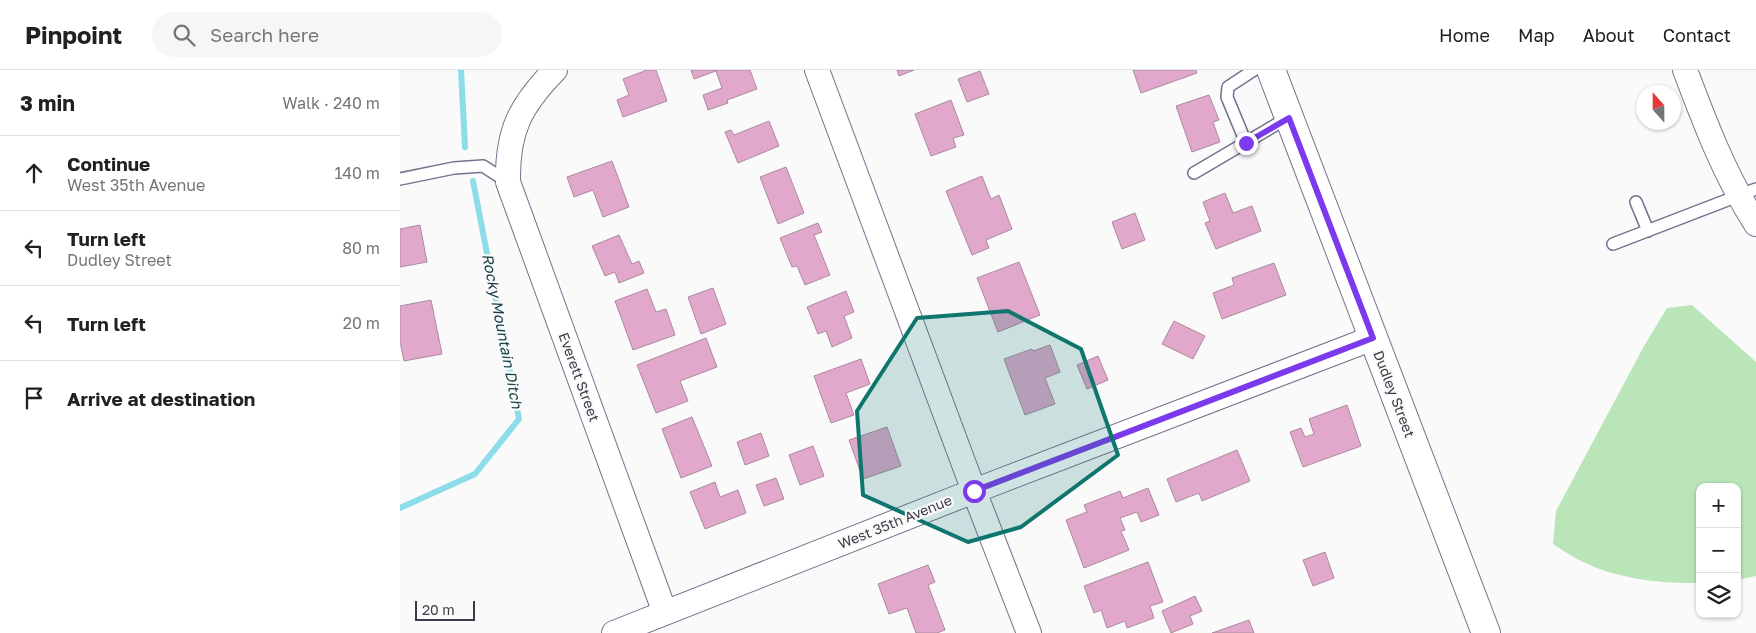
<!DOCTYPE html>
<meta charset="utf-8">
<style>
body{margin:0;font-family:"Golos Text",sans-serif;background:#f6f6f6;color:#202124}
.controls{position:absolute;right:15px;bottom:15px;display:grid;overflow:hidden;border-radius:10px;box-shadow:0 1px 4px #0004}
.controls button{width:45px;height:45px;display:grid;place-items:center;padding:0;border:0;border-bottom:1px solid #e0e0e0;background:#fff;color:#202124;font:25px sans-serif}
.compass{position:absolute;left:1236px;top:15px;width:45px;height:45px;border-radius:50%;background:#fff;box-shadow:0 1px 4px #0004;rotate:339deg}
.scale{position:absolute;left:15px;bottom:12px;width:60px;box-sizing:border-box;padding-left:5px;border:2px solid #3f3a48;border-top:0;font-size:14px;line-height:18px;white-space:nowrap;color:#3f3a48;-webkit-text-stroke:4px #fafafa;paint-order:stroke}
.stop{position:absolute;width:15px;height:15px;margin:-11px;border:4px solid #7c3aed;border-radius:50%;background:#fff}
.stop.end{background:#7c3aed;border-color:#fff;box-shadow:0 1px 5px #0008}
.list{margin:0;padding:0;list-style:none}
h2{display:flex;justify-content:space-between;align-items:center;height:65px;margin:0;padding:0 20px;font-size:21px}
h2 small{font-size:16px;font-weight:400;color:#757577}
.list li{display:grid;grid-template-columns:32px 1fr auto;gap:15px;align-items:center;box-sizing:border-box;height:75px;padding:0 20px;border-top:1px solid #e0e0e0}
.list b{display:block;font-size:19px;white-space:nowrap}
.list p{margin:0;font-size:16px;white-space:nowrap;color:#757577}
.list em{font-size:16px;font-style:normal;color:#757577}
.icon{flex:none;width:28px;height:28px;fill:none;stroke:currentColor;stroke-width:2;stroke-linecap:round;stroke-linejoin:round}
.map{position:relative;flex:none;width:1356px;height:563px;overflow:hidden}
header{display:flex;align-items:center;gap:30px;box-sizing:border-box;height:70px;padding:0 25px;background:#fff;border-bottom:1px solid #e0e0e0}
header strong{font-size:24px}
nav{display:flex;gap:28px;margin-inline-start:auto;font-size:18px}
.search{width:350px;height:45px;background:#f6f6f6;display:flex;align-items:center;gap:12px;box-sizing:border-box;padding:0 18px;border-radius:28px;color:#757577;font-size:19px}
main{display:flex}
aside{flex:1;background:#fff}
.map>svg:first-child{display:block}
.green{fill:#b9e5b9}
.lines{fill:none;stroke-linecap:round;stroke-linejoin:round}
.stream{stroke:#8cdce9;stroke-width:6}
.building{fill:#e1a8cb;stroke:#ab8a9e}
.lane-casing{stroke:#7a6f8e;stroke-width:14}
.street-casing{stroke:#7a6f8e;stroke-width:26}
.secondary-casing{stroke:#7a6f8e;stroke-width:30}
.lane{stroke:#fff;stroke-width:11}
.street{stroke:#fff;stroke-width:24}
.secondary{stroke:#fff;stroke-width:28}
.route{stroke:#7c3aed;stroke-width:6}
.marked{fill:#0f766e;fill-opacity:0.2;stroke:#0f766e;stroke-width:4;stroke-linejoin:round}
.labels{text-anchor:middle;stroke-width:4.5;stroke-linejoin:round;paint-order:stroke}
.street-label{font-size:14px;fill:#3f3a48;stroke:#fafafa}
.water-label{font-size:15px;font-style:italic;fill:#194045;stroke:#fafafa}
</style>
<header>
<strong>Pinpoint</strong>
<div class="search"><svg class="icon" aria-label="search" viewBox="0 0 24 24"><circle cx="10" cy="10" r="6"/><path d="M15 15l6 6"/></svg>Search here</div>
<nav><a>Home</a><a>Map</a><a>About</a><a>Contact</a></nav>
</header>
<main>
<aside>
<h2>3 min<small>Walk · 240 m</small></h2>
<ul class="list">
<li><svg class="icon" aria-label="ahead" viewBox="0 0 24 24"><path d="M12 20V5M6 11l6-6 6 6"/></svg><div><b>Continue</b><p>West 35th Avenue</p></div><em>140 m</em></li>
<li><svg class="icon" aria-label="left" viewBox="0 0 24 24"><path d="M17 20v-9H6M10 6l-5 5 5 5"/></svg><div><b>Turn left</b><p>Dudley Street</p></div><em>80 m</em></li>
<li><svg class="icon" aria-label="left" viewBox="0 0 24 24"><path d="M17 20v-9H6M10 6l-5 5 5 5"/></svg><div><b>Turn left</b></div><em>20 m</em></li>
<li><svg class="icon" aria-label="arrive" viewBox="0 0 24 24"><path d="M6 21V4h12l-3 4 3 4H6"/></svg><div><b>Arrive at destination</b></div></li>
</ul>
</aside>
<div class="map">
<svg width="1356" height="563" viewBox="0 0 1356 563">
<rect width="100%" height="100%" fill="#fafafa"/>
<path class="green" d="M1292,235L1356,292V506L1337,510V417H1300V513C1260,514 1219,509 1183,492C1172,487 1163,480 1153,474L1156,441L1244,276L1267,238Z"/>
<g class="lines">
<path class="stream" d="M61,0L65,77
M0,438L75,404L119,349L73,111"/>
</g>
<path class="building" d="M247,0H256L267,31L223,47L217,30L229,25L223,9Z
M291,0H350L357,19L327,30L328,33L308,40L303,25L322,18L316,1L294,9Z
M497,0H514L499,6Z
M733,0H796L797,3L741,23Z
M580,1L589,24L567,32L558,9Z
M809,25L819,50L813,52L820,72L792,82L776,36Z
M551,30L564,65L553,68L556,77L531,86L515,44Z
M369,51L379,76L338,93L325,62L331,60L334,65Z
M212,91L229,137L203,147L193,120L174,127L167,107Z
M386,97L404,143L378,154L360,107Z
M582,106L591,129L599,125L612,159L586,170L589,178L572,185L546,121Z
M825,123L833,143L852,136L861,161L816,179L805,153L810,151L803,132Z
M735,143L745,170L722,179L712,152Z
M418,153L422,162L414,165L430,205L405,215L397,196L392,197L380,168Z
M20,155L27,192L0,197V159Z
M219,165L232,194L239,191L244,203L219,213L215,202L205,206L192,176Z
M619,192L640,245L598,262L577,208Z
M874,193L886,225L822,249L813,223L834,215L832,208Z
M313,218L326,254L301,264L288,227Z
M247,219L256,242L266,239L275,265L233,280L215,231Z
M446,221L454,242L444,246L452,268L432,277L426,261L418,264L407,237Z
M31,230L42,284L4,291L0,271V236Z
M774,251L805,266L793,289L762,274Z
M306,268L317,297L280,311L288,331L256,343L237,295Z
M650,275L660,302L645,308L655,334L625,345L604,289L632,279L633,281Z
M698,286L708,310L687,319L677,295Z
M461,289L470,314L446,323L454,345L431,353L414,306Z
M947,335L961,376L903,397L890,362L901,358L905,367L914,364L909,349Z
M292,347L312,396L281,408L262,359Z
M487,357L501,396L463,409L449,370Z
M361,363L369,386L345,395L337,372Z
M413,376L424,406L400,415L389,385Z
M837,380L850,411L802,431L799,423L776,432L767,409Z
M376,408L384,429L364,436L356,415Z
M315,412L320,427L338,420L346,443L305,459L290,422Z
M748,418L759,445L741,452L737,442L720,448L725,460L721,461L729,480L684,498L666,450L687,442L684,435L720,421L723,428Z
M925,482L934,508L913,516L903,490Z
M748,492L763,532L750,536L754,548L727,558L725,551L707,558L701,540L694,543L684,516Z
M528,495L535,512L528,515L545,560L537,563H516L507,538L489,544L478,514Z
M795,526L802,541L790,546L793,554L771,563L762,541Z
M849,550L854,563H812Z"/>
<g class="lines">
<defs>
<path id="lane" d="M846,73L827,27L828,17L854,0
M794,103L889,47
M0,109L54,98L83,96L108,112
M1236,132L1248,161
M1213,174L1356,119"/>
<path id="street" d="M155,0C120,36 107,61 108,112L265,543
M417,0L574,421L629,563
M1285,0C1305,53 1325,106 1356,154
M214,563L574,421L973,268"/>
<path id="secondary" d="M871,0L1086,563"/>
</defs>
<use href="#lane" class="lane-casing"/>
<use href="#street" class="street-casing"/>
<use href="#secondary" class="secondary-casing"/>
<use href="#lane" class="lane"/>
<use href="#street" class="street"/>
<use href="#secondary" class="secondary"/>
</g>
<g class="lines">
<path class="route" d="M574,421L973,268L889,48L846,73"/>
</g>
<path class="marked" d="M608,241L681,279L718,385L621,457L568,472L463,425L457,341L517,248Z"/>
<g class="labels">
<g class="street-label">
<text transform="translate(179 307) rotate(70)" y="5">Everett Street</text>
<text transform="translate(994 324) rotate(69)" y="5">Dudley Street</text>
<text transform="translate(495 452) rotate(-22)" y="5">West 35th Avenue</text>
</g>
<g class="water-label">
<text transform="translate(102 261) rotate(79)" y="5">Rocky Mountain Ditch</text>
</g>
</g>
</svg>
<div class="controls">
<button>+</button>
<button>−</button>
<button><svg class="icon" aria-label="layers" viewBox="0 0 24 24"><path d="M12 4l9 5-9 5-9-5zM3 14l9 5 9-5"/></svg></button>
</div>
<svg class="compass" viewBox="-18 -18 36 36"><path d="M0-13l5 13h-10z" fill="#e53935"/><path d="M0 13l5-13h-10z" fill="#757577"/></svg>
<div class="scale">20 m</div>
<div class="stop" style="left:574px;top:421px"></div>
<div class="stop end" style="left:846px;top:73px"></div>
</div>
</main>
